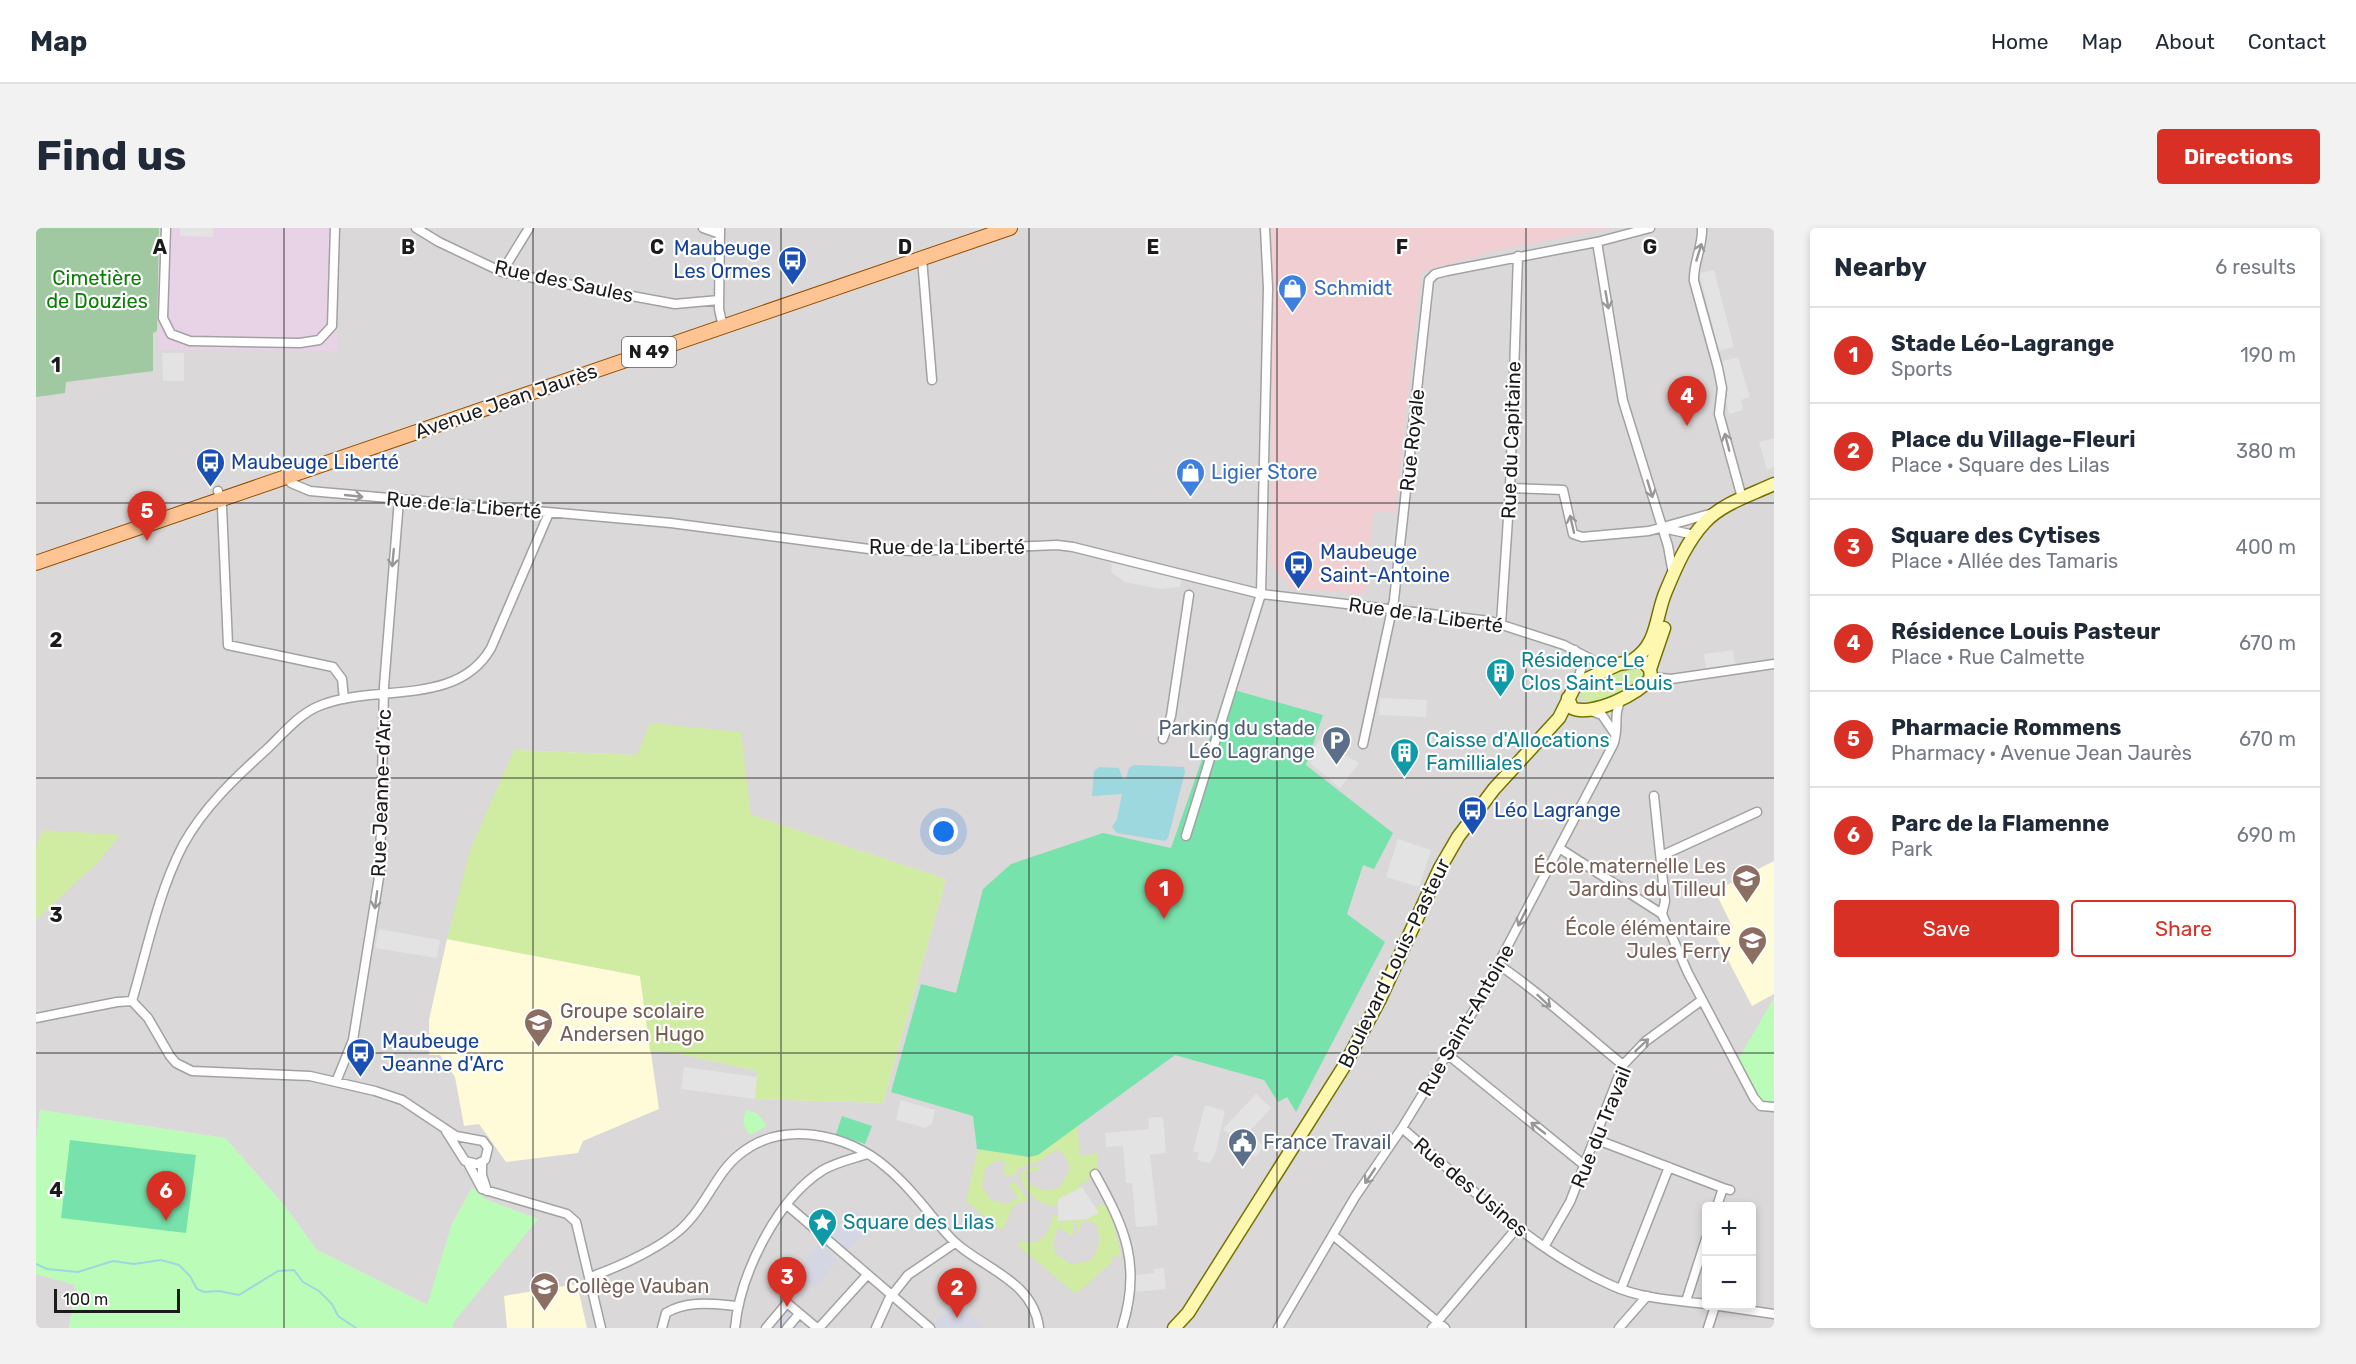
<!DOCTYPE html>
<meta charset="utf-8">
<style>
body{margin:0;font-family:Rubik,sans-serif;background:#f2f2f3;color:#1f2937}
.controls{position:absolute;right:18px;bottom:18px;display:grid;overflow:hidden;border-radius:6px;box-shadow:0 3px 9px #0003}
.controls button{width:54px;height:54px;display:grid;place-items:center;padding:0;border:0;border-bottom:2px solid #e0e1e3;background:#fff;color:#1f2937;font:30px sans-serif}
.scale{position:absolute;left:18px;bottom:15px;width:126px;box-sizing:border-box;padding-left:6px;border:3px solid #1b1b1b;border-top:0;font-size:16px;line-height:21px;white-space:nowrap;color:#1b1b1b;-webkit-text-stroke:4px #fff;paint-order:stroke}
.you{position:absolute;left:908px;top:604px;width:21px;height:21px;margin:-15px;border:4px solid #fff;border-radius:50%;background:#1a73e8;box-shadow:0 0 0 9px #1a73e833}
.badge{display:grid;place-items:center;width:39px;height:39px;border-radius:50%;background:#d93025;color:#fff;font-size:20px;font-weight:700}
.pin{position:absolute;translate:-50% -50px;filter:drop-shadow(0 2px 3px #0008)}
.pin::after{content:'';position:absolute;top:32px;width:21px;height:18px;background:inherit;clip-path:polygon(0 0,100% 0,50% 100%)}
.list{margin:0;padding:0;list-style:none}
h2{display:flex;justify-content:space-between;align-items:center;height:78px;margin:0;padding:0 24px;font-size:26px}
h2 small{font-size:20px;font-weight:400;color:#747a83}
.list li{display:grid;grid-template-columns:39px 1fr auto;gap:18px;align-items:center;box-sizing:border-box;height:96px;padding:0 24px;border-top:2px solid #e0e1e3}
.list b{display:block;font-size:22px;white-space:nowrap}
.list p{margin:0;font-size:20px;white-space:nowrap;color:#747a83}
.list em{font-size:20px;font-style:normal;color:#747a83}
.actions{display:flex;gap:12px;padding:18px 24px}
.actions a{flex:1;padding:14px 0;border:2px solid #d93025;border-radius:6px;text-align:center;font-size:21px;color:#d93025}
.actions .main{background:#d93025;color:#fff}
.map{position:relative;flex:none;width:1738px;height:1100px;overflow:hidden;border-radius:6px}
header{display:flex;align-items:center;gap:36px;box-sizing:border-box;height:84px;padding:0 30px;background:#fff;border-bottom:2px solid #e0e1e3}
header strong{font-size:28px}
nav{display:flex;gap:33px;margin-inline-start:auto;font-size:21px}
.intro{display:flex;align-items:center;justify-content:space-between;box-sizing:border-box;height:144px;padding:0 36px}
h1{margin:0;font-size:42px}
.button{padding:15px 27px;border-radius:6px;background:#d93025;color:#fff;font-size:21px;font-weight:700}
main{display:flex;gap:36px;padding:0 36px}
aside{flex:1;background:#fff;border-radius:6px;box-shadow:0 3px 9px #0003}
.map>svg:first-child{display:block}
.residential{fill:#dad8d8;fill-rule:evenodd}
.commercial{fill:#f0ced1}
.industrial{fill:#e7d2e6}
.education{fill:#fffad8}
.grass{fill:#d0eca2}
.cemetery{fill:#a0c8a1}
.park{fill:#bcfcb9}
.pitch{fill:#78e2ac}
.parking{fill:#e3e3e3}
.plaza{fill:#d5d6e3}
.water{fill:#9dd8df}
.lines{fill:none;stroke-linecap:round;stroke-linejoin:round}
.stream{stroke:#9dd8df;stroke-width:2}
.minor-casing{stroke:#a2a2a2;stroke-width:11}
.secondary-casing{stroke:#757300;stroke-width:15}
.primary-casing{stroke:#935000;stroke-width:16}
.minor{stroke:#fff;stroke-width:8}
.secondary{stroke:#fdf7af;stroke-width:12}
.primary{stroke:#ffc494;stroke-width:14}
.oneway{stroke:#989898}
.grid{fill:none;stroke:#1b1b1b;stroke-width:1.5;stroke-opacity:0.55}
.labels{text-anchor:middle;stroke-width:4.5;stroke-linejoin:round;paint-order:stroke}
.shield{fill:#fff;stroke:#5f5f5f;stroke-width:1.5}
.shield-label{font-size:18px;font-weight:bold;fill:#1b1b1b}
.transit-label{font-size:20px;fill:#164399;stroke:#fff;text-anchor:start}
.park-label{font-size:20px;fill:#0a7e05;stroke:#fff}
.street-label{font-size:20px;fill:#1b1b1b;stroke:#fff}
.shop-label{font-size:20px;fill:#366cbe;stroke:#fff;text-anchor:start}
.culture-label{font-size:20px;fill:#0d838f;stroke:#fff;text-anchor:start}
.service-label{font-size:20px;fill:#4e5e75;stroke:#fff;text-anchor:end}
.education-label{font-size:20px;fill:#785e54;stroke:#fff;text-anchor:end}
.grid-label{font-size:20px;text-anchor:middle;font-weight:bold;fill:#1b1b1b;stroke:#fff;stroke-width:4.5;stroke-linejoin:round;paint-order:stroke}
</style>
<header>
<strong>Map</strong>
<nav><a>Home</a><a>Map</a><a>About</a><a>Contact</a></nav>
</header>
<div class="intro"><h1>Find us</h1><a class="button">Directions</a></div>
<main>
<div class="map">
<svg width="1738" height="1100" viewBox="0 0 1738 1100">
<rect width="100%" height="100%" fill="#eee8e0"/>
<path class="residential" d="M0,0H1738V1100H417L416,1095L502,991L451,972L436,960L416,996L392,1077L281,1022L247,976L189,910L4,882L0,913ZM478,522L601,527L715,587L910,651L847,875L719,871L721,843L645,826L614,823L604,748L411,711ZM1670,978H1716V1078H1670Z
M0,1046L40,1057L33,1100H0Z"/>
<path class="commercial" d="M1236,0H1574L1462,22L1385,44L1359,285L1337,283L1329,366L1255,360L1235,336Z"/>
<path class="industrial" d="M125,0H301L302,123L122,122Z"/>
<path class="education" d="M1738,633V766L1716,778L1680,709L1697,700L1679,663Z
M411,711L604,748L623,881L547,913L542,925L470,934L443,896L428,898L419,849L404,827H393V792Z
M541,1056L551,1100H471L468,1068Z"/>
<path class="grass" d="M1603,437L1608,439L1609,447L1605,451C1591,460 1564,479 1546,471V463L1568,448Z
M614,495L705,504L715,587L910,651L847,875L719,871L721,843L645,826L614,823L604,748L411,711L434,622L478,522L601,527Z
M7,602L84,607L64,632L0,692V619Z
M1041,898L1044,927L1061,926L1062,942L1053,947V952L1044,956L1045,960L1022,971V978C1002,977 992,967 984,949L986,943L1003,938L1004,942L988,945L995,957L1012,963L1024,959L1034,941L1030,929L1021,921L1002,934L983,940L978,947L972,948L968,945L969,934L962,932L949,940L946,959L955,972L970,976L983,970L973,958L978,953L993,972L978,977L966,1003L930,973L942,921L993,929L1001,927Z
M1067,976L1074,982L1085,1026L1080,1030L1077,1027L1074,1029L1077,1033L1040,1066L981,1017L985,1013C1005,1019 1014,1006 1017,987H1022L1023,993L1037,992L1038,1006L1036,1008L1022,999L1017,1015L1019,1026L1035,1036L1054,1033C1064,1023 1066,1007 1059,995L1047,992L1042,1006L1040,992L1063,985L1060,979Z"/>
<path class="cemetery" d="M0,0H123L121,103L117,105V143L30,154L29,165L0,169Z"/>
<path class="park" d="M1738,770V875L1724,871L1703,830Z
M4,882L189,910L247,976L281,1022L391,1077L416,996L436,960L451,972L502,991L417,1095V1100H33L40,1057L0,1046V913Z
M711,882L722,886L731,898L714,907C707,898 705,893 711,882Z"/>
<path class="pitch" d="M1191,460L1287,487L1270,537L1357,605L1338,641L1327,637L1311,686L1349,714L1260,884L1251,869L1242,874L1228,852L1139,827L1002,927L993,929L941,921L937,888L855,864L885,756L920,765L947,661L975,636L1067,605L1135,620Z
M806,888L836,898L829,916L800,906Z
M34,912L160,927L150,1005L25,990Z"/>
<path class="parking" d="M144,0H177V9L144,8Z
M1678,42L1698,119L1683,123L1663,45Z
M126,125H148V153H127Z
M1702,129L1714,169L1705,172L1707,182L1693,186L1689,170L1690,159L1683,134Z
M1738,210V239L1731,242L1723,214Z
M1076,333L1146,350L1144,359L1124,361L1089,354L1075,344Z
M1697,422L1699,437L1670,441L1668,426Z
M1344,470L1391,472L1390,489L1343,487Z
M1283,512L1323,535L1304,560L1274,535L1278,530L1275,527Z
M1362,611L1395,622L1383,659L1350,649Z
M343,701L404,712L401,730L339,720Z
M648,839L721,849L719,871L645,861Z
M1220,866L1235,880L1213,904L1228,918L1219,929L1187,901Z
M865,872L899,882L896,896L889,900L860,892Z
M1169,877L1189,883L1180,923L1174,935L1161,932L1163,925L1157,923Z
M1127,889L1130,925L1114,927L1122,997L1100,999L1096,955H1090L1087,918L1070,919L1069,905L1113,901L1112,890Z
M1046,959L1063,985L1050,991L1022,993V971Z
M1128,1040L1130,1061L1097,1064L1100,1047L1118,1045V1041Z"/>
<path class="plaza" d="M816,979L836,997L809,1026L795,1017L791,1023L802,1033L779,1060L760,1043Z
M919,1061L931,1072L925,1078L949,1100H895L913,1080L907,1074Z
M750,1070L772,1089L763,1100H723Z"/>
<path class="water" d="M1098,537L1148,539L1149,544L1132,610L1129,613L1081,605L1076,599L1081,591L1086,566L1056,568L1058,543L1063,539L1083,540L1087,551H1090L1093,540Z"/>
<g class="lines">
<path class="stream" d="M0,1036L11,1041L42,1044L77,1033L98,1036L125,1032L143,1037L154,1048L161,1061L168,1064L183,1063L203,1067L242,1043L258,1042L267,1054L283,1063L296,1076L302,1088L320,1100"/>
<defs>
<path id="minor" d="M130,0L127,90L135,106L154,113L264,115L283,112L296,98L299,0
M380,0L403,14L466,44L639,76L683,72
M667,0L684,6
M684,0L683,81L687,99
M1666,0C1667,19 1657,34 1658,53L1682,140L1686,160L1683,186L1706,270
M1561,14L1587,173L1632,318L1637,346
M886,30L896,152
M466,44L493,0
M249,240L255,255L274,263L635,295L833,321L877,323L1021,317L1037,319L1225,366L1454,393L1528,417L1572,440
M1474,260L1527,262L1537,306L1546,309L1613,303L1677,285
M182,263L186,279L192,417L297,439L306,451L308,471
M1627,300L1658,307
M1465,396L1474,260L1482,28
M1539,422L1546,438L1541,455
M1615,449L1635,451L1738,436
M1555,483L1566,487L1579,506
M1127,511L1135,488L1153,367
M1327,516L1358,372L1393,52L1399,46L1411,43L1561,14L1614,0
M1618,568L1629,673L1626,686
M1150,608L1225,366L1232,60L1229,0
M1523,620L1626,686L1652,745L1718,870L1725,878L1738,879
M1625,628L1721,584
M1463,737C1506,766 1546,804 1587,837
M96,773C111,722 122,665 147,617C168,579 199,550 231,521C247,506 263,486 283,478C337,455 421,480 455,420L513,285
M0,790L81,774L96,773L112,790L134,828L140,835L156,843L274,848L339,863L366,872L420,908L447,913L452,920L449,932L441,936L429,933L410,903
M1411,826L1548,937
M300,854L317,812L344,643L348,458L363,272
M1366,900C1433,958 1495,1022 1577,1058C1606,1071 1640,1072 1670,1076
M1559,911L1687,960
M446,934V947L451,963
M432,935L446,961L531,986L540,994L565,1100
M1059,946C1089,1000 1106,1037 1086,1100
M751,977L894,1100
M1681,978L1687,960L1694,962
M1298,1008L1409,1100
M1508,1019L1534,974L1587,837L1610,813L1666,772
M554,1049C583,1039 632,1017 652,994C672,973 681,944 704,926C746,892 811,905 850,939C874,959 891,983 911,1006C939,1039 997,1049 1003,1100
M1585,1061L1633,939
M1650,1073L1670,1011
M1683,1078L1738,1086
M626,1100L630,1085C652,1072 676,1076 701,1078
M699,1100C704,1046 741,971 787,942C801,934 816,931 831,926
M730,1100L751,1075L781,1100
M751,1100L763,1086
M783,1100L831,1047
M840,1100L853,1071L872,1047L919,1015
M1242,1100L1319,969L1366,900L1438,782L1577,517C1584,501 1576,486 1586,470
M1396,1100L1480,1001
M1583,1100L1611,1068
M1672,1100L1679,1078"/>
<path id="secondary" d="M1597,432C1623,415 1619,388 1630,363C1640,339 1651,313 1669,294C1687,275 1715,267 1738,256
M1532,470L1536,480C1554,489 1605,466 1615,449L1614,441L1628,400
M1138,1100L1152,1085L1307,840L1343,773L1404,640L1422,609L1458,561L1523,490L1540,456L1583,436L1606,432L1614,441"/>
<path id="primary" d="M0,335L974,0"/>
</defs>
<use href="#minor" class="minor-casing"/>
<use href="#secondary" class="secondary-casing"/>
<use href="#primary" class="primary-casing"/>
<use href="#minor" class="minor"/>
<use href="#secondary" class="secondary"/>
<use href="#primary" class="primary"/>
</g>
<defs><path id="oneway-shaft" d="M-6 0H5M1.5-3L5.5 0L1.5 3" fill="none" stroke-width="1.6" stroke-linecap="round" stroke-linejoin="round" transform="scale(1.5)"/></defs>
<g class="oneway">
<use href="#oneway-shaft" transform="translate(1663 24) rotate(-73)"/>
<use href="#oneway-shaft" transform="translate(1571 72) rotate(80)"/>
<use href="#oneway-shaft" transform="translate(1691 214) rotate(-105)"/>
<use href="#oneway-shaft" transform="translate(1614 261) rotate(73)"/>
<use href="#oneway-shaft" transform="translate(318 268) rotate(6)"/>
<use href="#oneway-shaft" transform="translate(1536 296) rotate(-103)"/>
<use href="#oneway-shaft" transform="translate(357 330) rotate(95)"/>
<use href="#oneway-shaft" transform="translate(340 672) rotate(98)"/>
<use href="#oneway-shaft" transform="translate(1486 690) rotate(116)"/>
<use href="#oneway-shaft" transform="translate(1508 773) rotate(43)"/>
<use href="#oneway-shaft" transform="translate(1606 817) rotate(-43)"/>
<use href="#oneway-shaft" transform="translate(1502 900) rotate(-142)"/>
<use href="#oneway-shaft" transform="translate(1334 948) rotate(124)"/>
</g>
<path class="grid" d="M248,0V1100M497,0V1100M745,0V1100M993,0V1100M1241,0V1100M1490,0V1100M0,275H1738M0,550H1738M0,825H1738"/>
<defs>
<symbol id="bus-pin" viewBox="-11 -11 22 30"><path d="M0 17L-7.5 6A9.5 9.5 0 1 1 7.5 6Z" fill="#1a4fb4" stroke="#fff"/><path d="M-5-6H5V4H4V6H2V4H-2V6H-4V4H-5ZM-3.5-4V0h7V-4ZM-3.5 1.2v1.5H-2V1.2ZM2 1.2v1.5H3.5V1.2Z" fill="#fff"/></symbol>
<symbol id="shop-pin" viewBox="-11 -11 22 30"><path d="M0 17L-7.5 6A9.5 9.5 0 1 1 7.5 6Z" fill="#3f7fe0" stroke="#fff"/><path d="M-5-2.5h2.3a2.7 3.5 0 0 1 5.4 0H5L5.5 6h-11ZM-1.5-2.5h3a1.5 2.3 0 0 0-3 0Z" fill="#fff"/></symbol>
<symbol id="building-pin" viewBox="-11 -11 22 30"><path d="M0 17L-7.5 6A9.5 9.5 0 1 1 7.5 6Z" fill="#0f9aa8" stroke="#fff"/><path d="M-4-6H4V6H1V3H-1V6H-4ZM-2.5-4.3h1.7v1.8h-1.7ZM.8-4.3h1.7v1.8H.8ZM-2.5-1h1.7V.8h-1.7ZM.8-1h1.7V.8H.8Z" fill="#fff"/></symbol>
<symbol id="parking-pin" viewBox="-11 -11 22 30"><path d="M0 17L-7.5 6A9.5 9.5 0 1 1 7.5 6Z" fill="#5c6f8a" stroke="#fff"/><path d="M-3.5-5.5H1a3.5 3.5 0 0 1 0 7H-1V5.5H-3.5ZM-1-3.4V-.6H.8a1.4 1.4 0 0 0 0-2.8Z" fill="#fff"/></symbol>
<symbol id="school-pin" viewBox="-11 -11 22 30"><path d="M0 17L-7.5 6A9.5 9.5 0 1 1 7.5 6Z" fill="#8d6e63" stroke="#fff"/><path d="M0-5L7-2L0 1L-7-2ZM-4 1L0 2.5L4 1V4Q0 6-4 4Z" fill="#fff"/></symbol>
<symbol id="civic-pin" viewBox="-11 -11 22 30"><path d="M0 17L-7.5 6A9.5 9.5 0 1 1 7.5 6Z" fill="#5c6f8a" stroke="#fff"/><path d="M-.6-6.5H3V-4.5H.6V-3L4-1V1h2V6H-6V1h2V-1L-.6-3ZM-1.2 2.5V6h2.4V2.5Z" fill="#fff"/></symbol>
<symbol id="sight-pin" viewBox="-11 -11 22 30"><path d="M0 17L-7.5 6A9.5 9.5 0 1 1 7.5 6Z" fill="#0f9aa8" stroke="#fff"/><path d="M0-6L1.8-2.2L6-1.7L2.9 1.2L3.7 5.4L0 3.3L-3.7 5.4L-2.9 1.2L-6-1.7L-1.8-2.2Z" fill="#fff"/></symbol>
</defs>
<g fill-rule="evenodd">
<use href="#bus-pin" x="740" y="16" width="33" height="45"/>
<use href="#shop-pin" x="1240" y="44" width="33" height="45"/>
<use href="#bus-pin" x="158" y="218" width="33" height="45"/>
<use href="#shop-pin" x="1138" y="228" width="33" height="45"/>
<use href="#bus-pin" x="1246" y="320" width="33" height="45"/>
<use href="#building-pin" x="1448" y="428" width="33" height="45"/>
<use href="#parking-pin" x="1284" y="496" width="33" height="45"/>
<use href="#building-pin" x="1352" y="508" width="33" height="45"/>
<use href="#bus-pin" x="1420" y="566" width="33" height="45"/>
<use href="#school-pin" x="1694" y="634" width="33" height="45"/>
<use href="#school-pin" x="1700" y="696" width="33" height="45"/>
<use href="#school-pin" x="486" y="778" width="33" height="45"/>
<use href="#bus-pin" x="308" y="808" width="33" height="45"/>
<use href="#civic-pin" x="1190" y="898" width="33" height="45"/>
<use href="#sight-pin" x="770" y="978" width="33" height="45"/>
<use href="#school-pin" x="492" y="1042" width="33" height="45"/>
</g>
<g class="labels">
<rect class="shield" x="586" y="109" width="54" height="30" rx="4.5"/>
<g class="shield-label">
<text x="613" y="130">N 49</text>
</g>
<g class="transit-label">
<text x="735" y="27" text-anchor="end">Maubeuge<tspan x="735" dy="23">Les Ormes</tspan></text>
<text x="195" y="241">Maubeuge Liberté</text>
<text x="1284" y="331">Maubeuge<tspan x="1284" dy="23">Saint-Antoine</tspan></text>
<text x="1458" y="589">Léo Lagrange</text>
<text x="346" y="820">Maubeuge<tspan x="346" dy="23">Jeanne d'Arc</tspan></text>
</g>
<g class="park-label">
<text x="61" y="57">Cimetière<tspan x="61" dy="23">de Douzies</tspan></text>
</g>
<g class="street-label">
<text transform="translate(528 53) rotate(12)" y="7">Rue des Saules</text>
<text transform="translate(470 173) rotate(-19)" y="7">Avenue Jean Jaurès</text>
<text transform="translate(1376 212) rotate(-84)" y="7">Rue Royale</text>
<text transform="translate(1475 212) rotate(-88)" y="7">Rue du Capitaine</text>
<text transform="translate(428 277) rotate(5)" y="7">Rue de la Liberté</text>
<text x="911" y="326">Rue de la Liberté</text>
<text transform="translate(1390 387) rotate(8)" y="7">Rue de la Liberté</text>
<text transform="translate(345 565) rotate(-88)" y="7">Rue Jeanne-d'Arc</text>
<text transform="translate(1358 735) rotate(-64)" y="7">Boulevard Louis-Pasteur</text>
<text transform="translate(1430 792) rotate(-60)" y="7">Rue Saint-Antoine</text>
<text transform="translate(1565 899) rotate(-68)" y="7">Rue du Travail</text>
<text transform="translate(1435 959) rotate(40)" y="7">Rue des Usines</text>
</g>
<g class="shop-label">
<text x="1278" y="67">Schmidt</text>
<text x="1175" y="251">Ligier Store</text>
</g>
<g class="culture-label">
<text x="1485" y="439">Résidence Le<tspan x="1485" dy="23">Clos Saint-Louis</tspan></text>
<text x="1390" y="519">Caisse d'Allocations<tspan x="1390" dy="23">Familliales</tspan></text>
<text x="807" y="1001">Square des Lilas</text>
</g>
<g class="service-label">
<text x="1279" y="507">Parking du stade<tspan x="1279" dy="23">Léo Lagrange</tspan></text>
<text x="1227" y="921" text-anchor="start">France Travail</text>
</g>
<g class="education-label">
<text x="1690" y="645">École maternelle Les<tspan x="1690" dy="23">Jardins du Tilleul</tspan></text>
<text x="1695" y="707">École élémentaire<tspan x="1695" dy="23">Jules Ferry</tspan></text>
<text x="524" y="790" text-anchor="start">Groupe scolaire<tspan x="524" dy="23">Andersen Hugo</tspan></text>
<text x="530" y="1065" text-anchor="start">Collège Vauban</text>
</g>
</g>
<g class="grid-label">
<text x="124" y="26">A</text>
<text x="372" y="26">B</text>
<text x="621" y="26">C</text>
<text x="869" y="26">D</text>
<text x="1117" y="26">E</text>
<text x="1366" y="26">F</text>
<text x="1614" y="26">G</text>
<text x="20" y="144">1</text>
<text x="20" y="419">2</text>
<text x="20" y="694">3</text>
<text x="20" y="969">4</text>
</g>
</svg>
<div class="controls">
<button>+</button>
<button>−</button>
</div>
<div class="scale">100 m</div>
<div class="you"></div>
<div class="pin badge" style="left:1128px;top:691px">1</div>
<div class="pin badge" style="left:921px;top:1090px">2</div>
<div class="pin badge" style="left:751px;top:1079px">3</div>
<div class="pin badge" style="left:1651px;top:198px">4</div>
<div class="pin badge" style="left:111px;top:313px">5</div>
<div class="pin badge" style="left:130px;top:993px">6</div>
</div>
<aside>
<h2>Nearby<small>6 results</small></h2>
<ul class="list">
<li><span class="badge">1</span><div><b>Stade Léo-Lagrange</b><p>Sports</p></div><em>190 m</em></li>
<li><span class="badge">2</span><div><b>Place du Village-Fleuri</b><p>Place · Square des Lilas</p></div><em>380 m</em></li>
<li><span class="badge">3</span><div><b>Square des Cytises</b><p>Place · Allée des Tamaris</p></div><em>400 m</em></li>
<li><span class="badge">4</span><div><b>Résidence Louis Pasteur</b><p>Place · Rue Calmette</p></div><em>670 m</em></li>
<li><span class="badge">5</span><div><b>Pharmacie Rommens</b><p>Pharmacy · Avenue Jean Jaurès</p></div><em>670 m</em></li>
<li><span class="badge">6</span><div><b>Parc de la Flamenne</b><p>Park</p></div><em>690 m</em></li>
</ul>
<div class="actions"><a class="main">Save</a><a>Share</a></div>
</aside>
</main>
